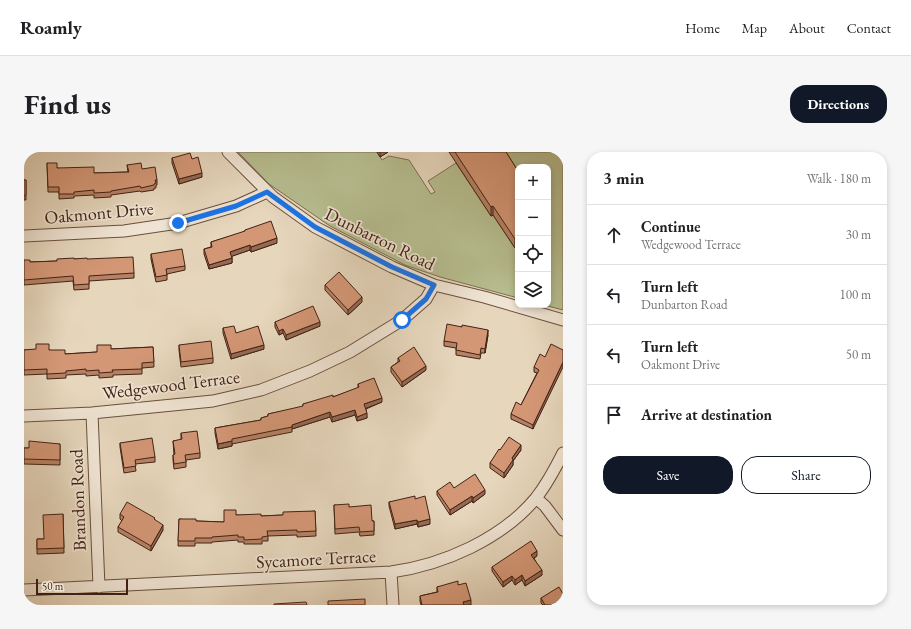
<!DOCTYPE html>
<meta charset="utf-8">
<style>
body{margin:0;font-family:"EB Garamond",serif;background:#f6f6f6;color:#202124}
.controls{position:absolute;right:12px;top:12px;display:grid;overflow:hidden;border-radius:8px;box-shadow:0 2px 6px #0003}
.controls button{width:36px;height:36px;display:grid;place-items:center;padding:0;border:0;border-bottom:1px solid #e0e0e0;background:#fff;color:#202124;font:20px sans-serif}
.scale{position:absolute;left:12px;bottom:10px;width:92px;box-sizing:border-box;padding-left:4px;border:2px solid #422215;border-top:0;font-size:11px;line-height:14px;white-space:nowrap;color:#422215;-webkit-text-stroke:3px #efe4d3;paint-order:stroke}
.stop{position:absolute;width:12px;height:12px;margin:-9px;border:3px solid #1a73e8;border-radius:50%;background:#fff}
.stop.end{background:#1a73e8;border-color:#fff;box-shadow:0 1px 4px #0008}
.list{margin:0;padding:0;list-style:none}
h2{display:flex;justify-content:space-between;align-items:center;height:52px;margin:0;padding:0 16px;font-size:17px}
h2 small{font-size:13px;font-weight:400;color:#757577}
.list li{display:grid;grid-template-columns:26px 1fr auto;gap:12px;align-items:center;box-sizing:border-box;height:60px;padding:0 16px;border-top:1px solid #e0e0e0}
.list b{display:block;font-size:15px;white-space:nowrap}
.list p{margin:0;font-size:13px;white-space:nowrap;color:#757577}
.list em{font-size:13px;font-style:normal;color:#757577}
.actions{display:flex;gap:8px;padding:12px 16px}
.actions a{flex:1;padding:9px 0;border:1px solid #111827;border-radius:16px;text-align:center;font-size:14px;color:#111827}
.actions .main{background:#111827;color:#fff}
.icon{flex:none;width:22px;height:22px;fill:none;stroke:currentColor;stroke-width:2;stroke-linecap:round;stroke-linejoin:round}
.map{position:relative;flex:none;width:539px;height:453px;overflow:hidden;border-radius:16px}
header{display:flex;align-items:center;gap:24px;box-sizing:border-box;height:56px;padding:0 20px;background:#fff;border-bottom:1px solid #e0e0e0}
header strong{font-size:19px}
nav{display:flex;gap:22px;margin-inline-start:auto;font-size:14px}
.intro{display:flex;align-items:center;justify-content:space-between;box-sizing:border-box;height:96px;padding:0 24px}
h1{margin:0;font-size:28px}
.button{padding:10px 18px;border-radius:16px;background:#111827;color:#fff;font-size:14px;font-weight:700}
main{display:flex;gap:24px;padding:0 24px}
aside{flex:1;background:#fff;border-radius:16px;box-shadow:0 2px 6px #0003}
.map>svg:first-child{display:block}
.green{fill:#b6bd8f;stroke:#7c7052}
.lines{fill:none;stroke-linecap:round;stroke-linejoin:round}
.street-casing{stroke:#6b4f3f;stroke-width:13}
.street{stroke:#efe4d3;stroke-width:11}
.wall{fill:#b68265;stroke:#422215}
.shaded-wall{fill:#946a53;stroke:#422215}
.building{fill:#d49776;stroke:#422215}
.route{stroke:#1a73e8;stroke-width:5}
.labels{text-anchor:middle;stroke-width:3.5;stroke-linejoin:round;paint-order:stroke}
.street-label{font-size:18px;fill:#422215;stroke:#efe4d3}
</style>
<header>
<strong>Roamly</strong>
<nav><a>Home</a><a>Map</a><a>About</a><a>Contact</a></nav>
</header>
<div class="intro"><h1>Find us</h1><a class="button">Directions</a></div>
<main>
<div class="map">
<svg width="539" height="453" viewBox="0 0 539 453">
<rect width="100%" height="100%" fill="#e6d6bc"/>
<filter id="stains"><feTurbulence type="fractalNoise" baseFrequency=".005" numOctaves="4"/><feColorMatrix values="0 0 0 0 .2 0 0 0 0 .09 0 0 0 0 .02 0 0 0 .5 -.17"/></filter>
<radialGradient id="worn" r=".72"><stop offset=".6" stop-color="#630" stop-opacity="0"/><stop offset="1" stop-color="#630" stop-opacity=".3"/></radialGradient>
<path class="green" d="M214,0H353L358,8L365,4L385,8L407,42L411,40L404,29L432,11L467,64L469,63L491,96L494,94V146L416,125L381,113L306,74L245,32Z
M476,0H539V158L520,153H524V15H494V28Z"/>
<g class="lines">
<defs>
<path id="street" d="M204,0L249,45L291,75L368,115L410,133L460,145L539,168
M0,84L100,79L154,71L212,54L243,40
M68,261L75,435
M0,264L68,261L189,249L237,238L286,219L326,200L378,168L402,147L410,133
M512,346L521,354L539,378
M367,420L369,453
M0,438L367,420C419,413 478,387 512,346C523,332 531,317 539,301"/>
</defs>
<use href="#street" class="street-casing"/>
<use href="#street" class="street"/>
</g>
<path class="wall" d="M353,0H364L356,5Z
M425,0H482L494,19V94L491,96L469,63L467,64Z
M148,6L168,7L178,25L155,32L148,11Z
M23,11L33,16L70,21L104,20L103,13L118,17L133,28V33H132V36H130V38L117,40L116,39L87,43V45L70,46V43L50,44V46L35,47V40H24Z
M0,28H2V48H0Z
M221,78L253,91L227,100L226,98L208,104V111L185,117L180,102V97L187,95V90L221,80Z
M127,102L161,114V118L143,122V128L132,130L127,107Z
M50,107H63L110,121V126L65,129V137L50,138L49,129L0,133V108L6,110L33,109Z
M301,133L338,150L324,163L301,138Z
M251,170L296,174L262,188L259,181L255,183L251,175Z
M199,176L212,181L240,197L207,207L199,181Z
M464,183L461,201H457L456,207L432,203V196L420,194V189Z
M155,193L189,206V211L157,215L155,198Z
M129,195L130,215L118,216V222L89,223V225L75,226V223L62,224V222L42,223V226L23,227V222L0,223V198H25L41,202L73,200L87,197Z
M521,205L509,277L487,267V262L497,253L513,221L510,220V215Z
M374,206L402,218L378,235L367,220V215L374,210Z
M334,232L358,250L342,257L343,266L333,269L331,263L308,270L306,265L268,277V280L208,292V294L194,297L191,281V276L237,268V266L244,264V262L279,255V252L309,245L334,236Z
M157,281L176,301V306L162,308V315L150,317L149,308V303H150L149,289L157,288Z
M96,291L131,305V310L111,312L112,319L100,321L96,295Z
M36,292V313L0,312V296H5Z
M476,298H497L489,309V313L480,326L466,316V311Z
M430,336L461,342L449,351L448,349L426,363L413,343V339Z
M391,347L406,372L394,375L393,372L371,377L365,354V350Z
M310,353L325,355L348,369H350V383L336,384L335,380L311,382Z
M291,359L292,384L273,385V383L244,384V389H238V392H220V390H214V388L188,390V391H171V394H154L155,367L172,369L200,370L212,363L237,364L259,363Z
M39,362L40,401L13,402V387H20Z
M96,362L131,368L139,378L127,399L94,380V375L98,369L96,367Z
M513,404L510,406L518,423L501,434L498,428L491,433L488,428L479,435L468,419V415Z
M434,433L447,453H397L396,449V444L413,440V435Z
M517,446L539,453H519L517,451Z"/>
<path class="shaded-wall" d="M356,0H364L356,5Z
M178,21V25L155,32V27Z
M469,54V63L467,64V55Z
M494,85V94L491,96V87Z
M253,86V91L227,100V95Z
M226,93V98L206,105V100Z
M208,106V111L185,117V113Z
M338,145V150L324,163V158Z
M296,170V174L262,188V183Z
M259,177V181L255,183V179Z
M464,178V183L461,201V197Z
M240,193V197L207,207V202Z
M539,210V215L509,277V273Z
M402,214V218L378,235V230Z
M358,246V250L340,257V252Z
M331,258V263L308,270V265Z
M306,260V265L268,277V273Z
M343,261V266L333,269V265Z
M208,289V294L194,297V292Z
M497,293V298L489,309V313L480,326V321L488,306Z
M461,338V342L449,351V346Z
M448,344V349L426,363V358Z
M406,367V372L394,375V370Z
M393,368V372L371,377V372Z
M139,373V378L127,399V394Z
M513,399V404L507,408V403Z
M518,418V423L501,434V429Z
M498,423V428L491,433V428Z
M488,424V428L479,435V430Z
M447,448V453H439V450Z"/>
<path class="building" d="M431,0H482L494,19V85L491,87L469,54L467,55Z
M166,1L168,7L174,5L178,21L155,27L148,6Z
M23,11H33V16L70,15V21L105,20L103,13L117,11L118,17L131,15L133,28H131L132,31L130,32V33L117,36L116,34L87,39V40L70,41V38L50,40V42H35V35H24Z
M0,28H2V43L0,44Z
M247,69L253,86L227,95L226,93L206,100L208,106L185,113L180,97L188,95L187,90L221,79V78Z
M158,97L161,114L142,117L143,123L132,125L127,102Z
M109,105L110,121L65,124V132L50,133L49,124L0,128V108H6V110L33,109V107L50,106V107L63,106V107Z
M315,120L338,145L324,158L301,133Z
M289,154L296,170L262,183L259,177L255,179L251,170Z
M423,172L438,175V173L464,178L461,197L457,196L456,203L432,198L433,191L420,189Z
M210,174L212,181L234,174L240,193L207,202L199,176Z
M187,189L189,206L157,210L155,193Z
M12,192H25V198H41V202L73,200V193H87V197L129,195L130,210L118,211V217L88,218L89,220L75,221V218L62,219V217L42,219V221L23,222V217L0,218V198L12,197Z
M527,192L539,198V210L509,273L487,262L492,250L497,253L515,218L510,215L516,202L521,205Z
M390,195L402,214L378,230L367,215L376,209L374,206Z
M350,226L358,246L340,252L343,261L333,265L331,258L308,265L306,260L268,273V275L208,287V289L194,292L191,276L237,268V266L244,264V262L279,254V252L309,243V245L335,235L334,232Z
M173,279L176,301L161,303L162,310L150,312L149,303L151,302L149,289L158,287L157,281Z
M485,285L497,293L488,306L489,308L480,321L466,311L475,297L476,298Z
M128,286L131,305L111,308L112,314L100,316L96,291Z
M5,289L36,292V308L0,307V296H5Z
M451,322L461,338L449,346L448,344L426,358L413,339L426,330L430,336Z
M391,344V347L401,344L406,367L394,370L393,368L371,372L365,350Z
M103,350L131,366L130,367L139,373L127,394L94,375L100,365L96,362Z
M325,352V355L347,353L348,369H350V379L336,380L335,375L311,377L310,353Z
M200,358H212V363L237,362V364L259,363V360L291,359L292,379L273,380V378L243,379L244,384L238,385V387L220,388V385H214V383L188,385V386H171V389H154L155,367H172V369L200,370Z
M39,362L40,396L13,397V387H20L19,363Z
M507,389L513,399L507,403L518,418L501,429L498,423L491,428L488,424L479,430L468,415Z
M434,429V433L442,431L447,448L439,450L440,453H398L396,444L414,440L413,435Z
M535,435L539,442V453H521L517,446Z
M341,447V453H304V449Z
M282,450L283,453H250V452Z"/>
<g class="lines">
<path class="route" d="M154,71L212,54L243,40L291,75L368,115L410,133L402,147L378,168"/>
</g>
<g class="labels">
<g class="street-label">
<text transform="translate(75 61) rotate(-5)" y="6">Oakmont Drive</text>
<text transform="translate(356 87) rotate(26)" y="6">Dunbarton Road</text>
<text transform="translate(147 233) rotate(-7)" y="6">Wedgewood Terrace</text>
<text transform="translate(54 348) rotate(-92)" y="6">Brandon Road</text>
<text transform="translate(292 407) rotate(-3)" y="6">Sycamore Terrace</text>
</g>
</g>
<rect width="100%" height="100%" filter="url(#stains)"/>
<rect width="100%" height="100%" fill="url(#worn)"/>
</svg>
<div class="controls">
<button>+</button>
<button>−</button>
<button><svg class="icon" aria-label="locate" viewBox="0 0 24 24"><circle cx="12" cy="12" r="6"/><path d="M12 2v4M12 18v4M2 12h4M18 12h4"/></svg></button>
<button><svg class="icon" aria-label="layers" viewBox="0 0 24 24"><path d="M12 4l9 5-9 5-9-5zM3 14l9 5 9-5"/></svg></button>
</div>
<div class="scale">50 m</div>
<div class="stop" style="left:378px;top:168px"></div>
<div class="stop end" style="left:154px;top:71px"></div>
</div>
<aside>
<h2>3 min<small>Walk · 180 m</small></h2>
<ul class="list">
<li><svg class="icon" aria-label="ahead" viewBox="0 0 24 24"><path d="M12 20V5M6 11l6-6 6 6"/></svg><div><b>Continue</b><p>Wedgewood Terrace</p></div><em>30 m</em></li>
<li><svg class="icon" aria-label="left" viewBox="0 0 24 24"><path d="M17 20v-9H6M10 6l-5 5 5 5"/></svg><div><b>Turn left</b><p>Dunbarton Road</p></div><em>100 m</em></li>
<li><svg class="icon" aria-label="left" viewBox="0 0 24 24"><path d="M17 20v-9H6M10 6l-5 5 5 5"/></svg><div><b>Turn left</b><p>Oakmont Drive</p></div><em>50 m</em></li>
<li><svg class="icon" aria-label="arrive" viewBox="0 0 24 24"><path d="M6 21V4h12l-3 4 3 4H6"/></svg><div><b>Arrive at destination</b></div></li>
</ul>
<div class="actions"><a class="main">Save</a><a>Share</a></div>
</aside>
</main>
